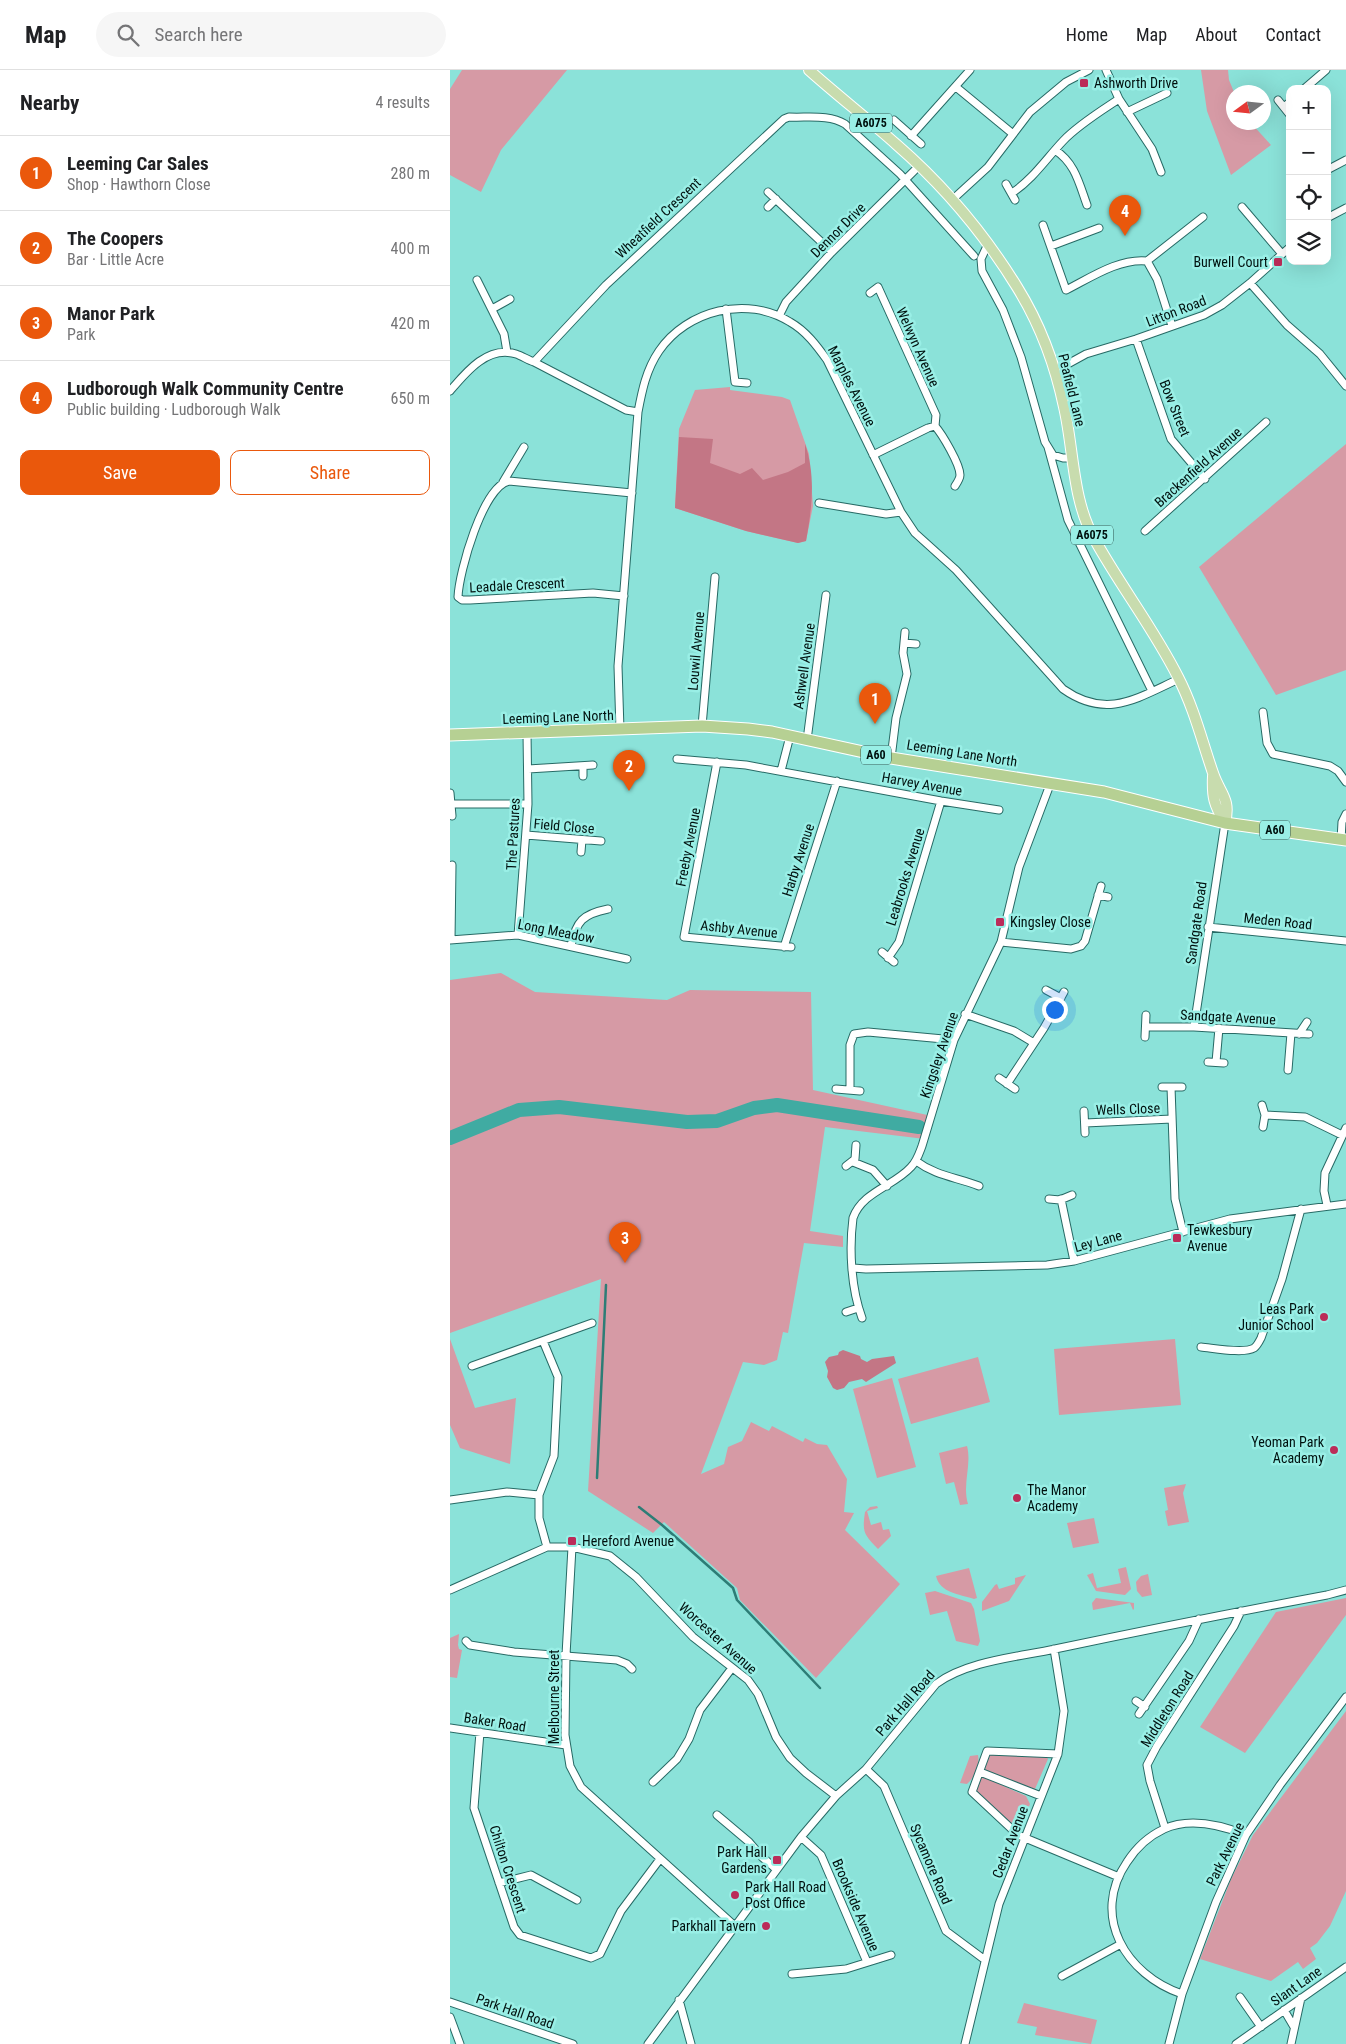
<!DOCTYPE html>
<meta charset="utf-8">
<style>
body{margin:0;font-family:"Roboto Condensed",sans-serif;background:#f6f6f6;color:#202124}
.controls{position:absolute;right:15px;top:15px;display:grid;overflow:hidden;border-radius:10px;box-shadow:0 5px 20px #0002}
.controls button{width:45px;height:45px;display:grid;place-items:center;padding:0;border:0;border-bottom:1px solid #e0e0e0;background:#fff;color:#202124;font:25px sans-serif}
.compass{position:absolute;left:776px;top:15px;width:45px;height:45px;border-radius:50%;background:#fff;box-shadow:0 5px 20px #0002;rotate:255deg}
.you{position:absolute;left:604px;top:939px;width:18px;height:18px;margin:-12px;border:4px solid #fff;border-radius:50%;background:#1a73e8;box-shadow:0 0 0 8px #1a73e833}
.badge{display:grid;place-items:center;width:32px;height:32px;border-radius:50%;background:#ea580c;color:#fff;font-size:16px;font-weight:700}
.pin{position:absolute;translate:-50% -41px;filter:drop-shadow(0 1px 2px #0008)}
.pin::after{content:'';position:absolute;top:26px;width:18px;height:15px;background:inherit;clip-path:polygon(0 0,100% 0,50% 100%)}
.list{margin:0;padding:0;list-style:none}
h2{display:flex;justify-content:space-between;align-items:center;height:65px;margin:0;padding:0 20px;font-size:21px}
h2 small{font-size:16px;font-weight:400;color:#757577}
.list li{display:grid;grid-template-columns:32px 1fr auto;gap:15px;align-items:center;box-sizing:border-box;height:75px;padding:0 20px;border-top:1px solid #e0e0e0}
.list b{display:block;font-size:19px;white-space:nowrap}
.list p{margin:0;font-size:16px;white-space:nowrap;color:#757577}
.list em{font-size:16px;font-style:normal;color:#757577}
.actions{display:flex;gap:10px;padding:15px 20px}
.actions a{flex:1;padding:11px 0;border:1px solid #ea580c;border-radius:10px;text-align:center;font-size:18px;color:#ea580c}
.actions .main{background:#ea580c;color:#fff}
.icon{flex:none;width:28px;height:28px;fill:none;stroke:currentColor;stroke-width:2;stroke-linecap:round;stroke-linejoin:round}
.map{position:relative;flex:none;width:896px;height:1974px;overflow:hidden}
header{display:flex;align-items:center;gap:30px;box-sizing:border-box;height:70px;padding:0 25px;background:#fff;border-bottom:1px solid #e0e0e0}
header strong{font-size:24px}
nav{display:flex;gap:28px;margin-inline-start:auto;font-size:18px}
.search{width:350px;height:45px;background:#f6f6f6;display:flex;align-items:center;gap:12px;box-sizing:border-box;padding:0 18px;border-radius:28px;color:#757577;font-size:19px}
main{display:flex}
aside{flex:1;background:#fff}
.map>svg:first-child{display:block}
.green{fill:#d69aa5}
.forest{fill:#c37685}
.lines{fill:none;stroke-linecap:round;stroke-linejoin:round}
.stream{stroke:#2d7d76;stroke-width:2.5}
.river{stroke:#40aba2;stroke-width:14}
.minor-casing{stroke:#276a65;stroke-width:9}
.primary-casing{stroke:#fff;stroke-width:12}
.trunk-casing{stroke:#fff;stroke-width:13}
.minor{stroke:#fff;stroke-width:7}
.primary{stroke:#c8dcae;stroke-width:10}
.trunk{stroke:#b6d093;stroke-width:11}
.poi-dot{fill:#bb2c59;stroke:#99efe6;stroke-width:2}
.labels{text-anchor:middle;stroke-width:5;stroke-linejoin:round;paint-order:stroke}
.shield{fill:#99efe6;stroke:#2e5450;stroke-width:1}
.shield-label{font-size:12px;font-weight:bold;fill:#00110f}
.poi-label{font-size:14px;fill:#00110f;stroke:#99efe6;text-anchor:start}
.street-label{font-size:14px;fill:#00110f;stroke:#99efe6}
</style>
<header>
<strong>Map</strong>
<div class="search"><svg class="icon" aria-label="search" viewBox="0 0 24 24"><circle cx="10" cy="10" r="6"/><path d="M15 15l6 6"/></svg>Search here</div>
<nav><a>Home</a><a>Map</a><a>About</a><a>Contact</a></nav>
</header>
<main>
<aside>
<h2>Nearby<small>4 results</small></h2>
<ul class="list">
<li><span class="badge">1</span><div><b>Leeming Car Sales</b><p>Shop · Hawthorn Close</p></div><em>280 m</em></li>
<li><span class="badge">2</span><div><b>The Coopers</b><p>Bar · Little Acre</p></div><em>400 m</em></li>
<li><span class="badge">3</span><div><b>Manor Park</b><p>Park</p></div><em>420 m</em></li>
<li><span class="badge">4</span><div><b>Ludborough Walk Community Centre</b><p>Public building · Ludborough Walk</p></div><em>650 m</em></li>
</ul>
<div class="actions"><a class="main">Save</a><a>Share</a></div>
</aside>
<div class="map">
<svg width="896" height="1974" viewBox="0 0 896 1974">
<rect width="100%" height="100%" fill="#8be2d9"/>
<path class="green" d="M12,0H117L51,80L31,122L0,105V19Z
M751,0H778L779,10L784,22V52L801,53L821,75L781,105L757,41Z
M280,317V320L332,327L340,330L359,384L363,436L356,471L348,473L296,461L225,438L229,359L245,320Z
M896,374V600L826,625L749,497Z
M51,903L85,922L217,930L240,920L361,922L363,1020L482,1046L475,1069L375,1057L360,1161L393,1166V1177L354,1173L338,1263L333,1262L327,1290L314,1295L293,1292L251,1404L274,1394L278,1377L292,1371L301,1352L319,1361L322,1356L353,1372L355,1368L367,1374L377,1375L397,1409L394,1442L404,1443L395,1460L450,1514L366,1608L290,1530L287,1518L214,1452L203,1463L138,1421L151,1209L0,1263V910Z
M0,1269L25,1338L66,1328L60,1394L10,1378L0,1355Z
M725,1269L731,1335L609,1345L604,1279Z
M528,1287L540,1332L461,1354L448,1309Z
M442,1308L466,1397L427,1408L403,1319Z
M517,1376C522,1395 512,1414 518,1434L510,1435L504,1412L496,1414L489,1383Z
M736,1414L733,1423L739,1452L718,1456L715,1441L718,1440L714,1418Z
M427,1436L428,1438L417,1441L421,1455L431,1452L433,1460L439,1459L441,1466L428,1479C414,1464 412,1463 415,1442L420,1437Z
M644,1448L649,1473L623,1478L617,1453Z
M676,1497L681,1519L675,1525L646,1521L637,1505L643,1503L647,1518L671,1513L668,1499Z
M519,1498L527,1528L524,1529C509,1524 490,1523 486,1506Z
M698,1504L702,1525L692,1527L687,1521L686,1512L691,1506Z
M576,1505L559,1531L532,1541V1532L545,1515L547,1514L549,1519L565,1514V1508Z
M485,1521L521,1533L524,1539L530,1571L528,1576L506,1571L497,1541L480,1545L475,1523Z
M646,1528L684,1533V1539L683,1540L680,1533L643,1540L642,1533Z
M896,1528V1545L795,1683L750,1657L826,1542Z
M9,1564L8,1575L9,1579L12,1580L7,1608L0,1607V1568Z
M896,1641V1821L880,1856L867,1873L860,1878L866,1889L853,1899L848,1892L821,1911L750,1889L781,1809L803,1765Z
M542,1684L596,1686L598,1689L585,1719L536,1702L535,1698L538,1687Z
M528,1685C530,1695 525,1707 517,1714L510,1713L520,1686Z
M534,1707L576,1726L580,1734L569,1761L528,1724L526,1719L531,1708Z
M574,1933L647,1950L641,1974L585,1965L587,1957L567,1953Z"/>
<path class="forest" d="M229,367L263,369L260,393L290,404L302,398L313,410L338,402L355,393V374C366,405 362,439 356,471L348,473L296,461L225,438Z
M393,1280L410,1286L411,1289L417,1292L422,1289L444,1286L446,1293L416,1312L412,1309L399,1312L394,1318L387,1320L383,1318L377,1307L378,1301L375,1292L379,1287L388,1285L389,1282Z"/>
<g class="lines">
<path class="stream" d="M147,1408L156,1215
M189,1437L212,1455L283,1518L287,1530L370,1618"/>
<path class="river" d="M0,1068L69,1040L109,1037L237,1052L267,1051L304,1038L327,1035L469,1057"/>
<defs>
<path id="minor" d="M656,0L669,29L702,79L711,102
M506,17L563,64
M854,19L876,0
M828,30L840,45
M834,37L840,32
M677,42L717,23
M444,50L471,74
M461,66L520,0
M605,80C625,93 629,113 637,135
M877,100L896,90
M556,114L565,130
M318,122L382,182
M562,123C583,109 596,89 613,71C628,55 651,41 669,29
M502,130L538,97L580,42L616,12L639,0
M318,137L326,129
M792,137L832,184
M877,148L896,138
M593,155L616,220C640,208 669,188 697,191L707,209L722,256
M538,174L531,189L532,201L553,240L571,287L595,372L603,385L613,388H623
M601,176L649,158
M697,191L753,147
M27,210L54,264L57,282
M800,213L837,255L870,284L896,316
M420,223L428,217L486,345L485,356C492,364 510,394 510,405C510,408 507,413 505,416
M42,239L60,229
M276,239L285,312L297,313
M329,246L336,232L382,182L469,96
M686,269L721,369L755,409
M605,301L636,284L686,269L754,245L772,235L800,213L840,177
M0,321C16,302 38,275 66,284C72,286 78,290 84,292
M188,342L176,340L84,292L156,215L334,49L339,47C357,48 379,44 395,54L450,104L524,186
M598,377L618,450L702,621
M423,385L478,358L485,356
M53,412L74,377
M369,433L436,444L451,442
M695,461L816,352
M174,526L143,523L20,530H12L8,527C9,502 33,416 59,411L182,423
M454,573L466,574
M813,642L817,673L823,684L880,696L888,701L896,712
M252,656L265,507
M170,660L168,596L188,342C192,321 196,300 209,281C237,240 297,225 340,252C356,261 367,276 377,290L451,442L465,463L506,500L613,619C657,650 687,628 729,609
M357,670L376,525
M441,688L446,648L457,604L453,583L455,562
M227,689L296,695L491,731L549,740
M267,692L234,867L341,877
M133,696V706
M78,699L143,695
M331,701L340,666
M0,723L2,746
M1,734H78
M76,765L151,771
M891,770L892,752L896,744
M131,782L132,770
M648,825L658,827
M758,857L896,871
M68,865L78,734L77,663
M0,870L68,865L177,889
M1,870L2,795
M551,872L621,879L631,876L635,871L651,816
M121,876C126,851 133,844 158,839
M334,877L387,711
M432,882L444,892
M438,888L449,872L491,731
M596,920L611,928
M515,944L564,961L584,973
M696,957H744L859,964
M744,957L775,753
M849,964L857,952
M695,967L696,945
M758,992L774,993
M766,992L769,958
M838,1000L841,963
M549,1008L565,1019
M557,1014L594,958L614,922
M712,1017H732
M721,1017L725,1129L733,1162
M386,1019L410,1021
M400,1020V975L404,964L418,962L504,970
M812,1035L815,1045L813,1057
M634,1041L635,1063
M815,1045L855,1047L892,1065
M635,1053L722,1049
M466,1091C486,1106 506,1107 529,1116
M403,1092L423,1100L437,1116
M396,1096L405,1089L406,1075
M599,1129L610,1130L622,1125
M611,1129L624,1191
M877,1135L874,1121L875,1103L896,1058
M403,1198L416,1199L597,1195L624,1191L780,1149L896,1134
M396,1242L408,1238
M412,1248C401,1218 399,1179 403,1148C412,1122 444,1116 461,1097C467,1091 469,1084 472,1076L504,970L551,872L569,797L601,712
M751,1277C763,1278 794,1284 804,1278C807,1276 809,1272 811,1268L832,1209L851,1139
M22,1296L142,1253
M89,1425L104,1386L108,1307L93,1271
M0,1430L57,1422L89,1425V1448L97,1477
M122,1477L116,1585L115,1665L120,1696L131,1717L285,1856
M0,1520L97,1477H122L160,1486L186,1507L243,1567L298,1610L308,1624L326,1667L340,1688L356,1703L386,1726
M16,1571L20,1575L64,1582L167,1590L177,1594L182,1599
M686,1631L695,1637
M689,1644L739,1571L749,1549
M0,1658L116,1675
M30,1662L24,1738L64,1857L70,1865L141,1888L150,1884L171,1841L210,1789
M608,1684L537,1681L522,1722L568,1765L669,1807
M416,1699L434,1716L496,1861L535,1890
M530,1702L591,1726
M203,1712L227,1689L239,1669L250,1640L282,1598
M267,1745L299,1772L312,1787L326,1799
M715,1758L700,1711L697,1695L707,1676L784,1556L791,1541
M351,1767L371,1785L417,1892
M49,1813L81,1805L127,1830
M342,1904L396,1899L441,1885
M612,1906L671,1874
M732,1924C676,1905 640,1846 677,1792C686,1778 699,1766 714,1759C740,1747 771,1755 796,1765
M790,1927L811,1957
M229,1930L241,1974
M0,1932L123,1974
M834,1940L844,1957
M0,1947L10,1974
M198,1974L351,1767L386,1726L416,1699L486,1614C517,1591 568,1587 605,1579C696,1560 786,1542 877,1525L896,1520
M515,1974L549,1834L608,1684L614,1641L604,1579
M719,1974L732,1924L766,1832L796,1765L830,1715L896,1627
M786,1974L896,1897
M841,1974L851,1928"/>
<path id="primary" d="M359,0C388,26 418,49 447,75C493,115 535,165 567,217C590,254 605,294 614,337C624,380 622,431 645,470C671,517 704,559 728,607C744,638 752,671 763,703C770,724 781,728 775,753
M763,706C762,727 764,735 775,753"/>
<path id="trunk" d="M0,665L252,656L298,659L322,662L441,688L654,722L775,753L896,770"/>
</defs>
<use href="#minor" class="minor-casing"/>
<use href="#primary" class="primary-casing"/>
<use href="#trunk" class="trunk-casing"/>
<use href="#minor" class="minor"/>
<use href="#primary" class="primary"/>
<use href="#trunk" class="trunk"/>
</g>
<g class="poi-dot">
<rect x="629" y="8" width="10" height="10" rx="2.5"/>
<rect x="823" y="187" width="10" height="10" rx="2.5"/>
<rect x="545" y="847" width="10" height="10" rx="2.5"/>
<rect x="722" y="1163" width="10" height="10" rx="2.5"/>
<circle cx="874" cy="1247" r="5"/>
<circle cx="884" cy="1380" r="5"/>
<circle cx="567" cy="1428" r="5"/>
<rect x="117" y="1466" width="10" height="10" rx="2.5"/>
<rect x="322" y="1785" width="10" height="10" rx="2.5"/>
<circle cx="285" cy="1825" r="5"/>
<circle cx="316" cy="1856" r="5"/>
</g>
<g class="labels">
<g class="shield">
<rect x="400" y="43.5" width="42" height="19" rx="4"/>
<rect x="621" y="455.5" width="42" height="19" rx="4"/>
<rect x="411" y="675.5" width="30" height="19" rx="4"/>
<rect x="810" y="750.5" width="30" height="19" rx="4"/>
</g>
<g class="shield-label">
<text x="421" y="57">A6075</text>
<text x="642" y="469">A6075</text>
<text x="426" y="689">A60</text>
<text x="825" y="764">A60</text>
</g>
<g class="poi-label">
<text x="644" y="18">Ashworth Drive</text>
<text x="818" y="197" text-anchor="end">Burwell Court</text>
<text x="560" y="857">Kingsley Close</text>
<text x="737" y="1165">Tewkesbury<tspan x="737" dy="16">Avenue</tspan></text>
<text x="864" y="1244" text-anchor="end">Leas Park<tspan x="864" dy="16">Junior School</tspan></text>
<text x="874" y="1377" text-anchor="end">Yeoman Park<tspan x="874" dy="16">Academy</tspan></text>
<text x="577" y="1425">The Manor<tspan x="577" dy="16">Academy</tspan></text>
<text x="132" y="1476">Hereford Avenue</text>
<text x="317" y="1787" text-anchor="end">Park Hall<tspan x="317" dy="16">Gardens</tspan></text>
<text x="295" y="1822">Park Hall Road<tspan x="295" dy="16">Post Office</tspan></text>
<text x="306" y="1861" text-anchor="end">Parkhall Tavern</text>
</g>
<g class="street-label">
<text transform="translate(208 148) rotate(-43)" y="5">Wheatfield Crescent</text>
<text transform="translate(388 160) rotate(-45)" y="5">Dennor Drive</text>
<text transform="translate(726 241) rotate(-21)" y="5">Litton Road</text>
<text transform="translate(468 277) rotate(66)" y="5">Welwyn Avenue</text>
<text transform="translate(402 316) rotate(63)" y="5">Marples Avenue</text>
<text transform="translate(622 320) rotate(76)" y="5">Peafield Lane</text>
<text transform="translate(725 338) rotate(68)" y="5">Bow Street</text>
<text transform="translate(748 397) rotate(-42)" y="5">Brackenfield Avenue</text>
<text transform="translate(67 515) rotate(-3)" y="5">Leadale Crescent</text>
<text transform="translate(246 581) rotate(-85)" y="5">Louwil Avenue</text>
<text transform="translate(354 596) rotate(-82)" y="5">Ashwell Avenue</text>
<text transform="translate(108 647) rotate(-2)" y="5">Leeming Lane North</text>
<text transform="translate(512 683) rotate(9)" y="5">Leeming Lane North</text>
<text transform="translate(472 714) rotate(10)" y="5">Harvey Avenue</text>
<text transform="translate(114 756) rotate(5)" y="5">Field Close</text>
<text transform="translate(63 764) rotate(-87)" y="5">The Pastures</text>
<text transform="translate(238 777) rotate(-79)" y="5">Freeby Avenue</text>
<text transform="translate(348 790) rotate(-72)" y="5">Harby Avenue</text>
<text transform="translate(455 807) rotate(-73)" y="5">Leabrooks Avenue</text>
<text transform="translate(828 851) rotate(6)" y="5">Meden Road</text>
<text transform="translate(746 853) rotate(-82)" y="5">Sandgate Road</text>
<text transform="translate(289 859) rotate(6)" y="5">Ashby Avenue</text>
<text transform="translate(106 861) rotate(11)" y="5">Long Meadow</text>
<text transform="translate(778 947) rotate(3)" y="5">Sandgate Avenue</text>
<text transform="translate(489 985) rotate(-71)" y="5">Kingsley Avenue</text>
<text transform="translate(678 1039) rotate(-2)" y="5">Wells Close</text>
<text transform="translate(648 1171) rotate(-15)" y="5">Ley Lane</text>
<text transform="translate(268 1568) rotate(42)" y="5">Worcester Avenue</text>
<text transform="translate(104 1627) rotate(-90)" y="5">Melbourne Street</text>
<text transform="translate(455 1633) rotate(-49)" y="5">Park Hall Road</text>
<text transform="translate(717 1639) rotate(-58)" y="5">Middleton Road</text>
<text transform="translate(45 1652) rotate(9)" y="5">Baker Road</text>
<text transform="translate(560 1772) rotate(-69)" y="5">Cedar Avenue</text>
<text transform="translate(775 1784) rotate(-64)" y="5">Park Avenue</text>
<text transform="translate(481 1794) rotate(67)" y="5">Sycamore Road</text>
<text transform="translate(58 1799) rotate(72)" y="5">Chilton Crescent</text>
<text transform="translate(406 1835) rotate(67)" y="5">Brookside Avenue</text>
<text transform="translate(846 1916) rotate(-35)" y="5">Slant Lane</text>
<text transform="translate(65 1941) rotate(19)" y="5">Park Hall Road</text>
</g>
</g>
</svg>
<div class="controls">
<button>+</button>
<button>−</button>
<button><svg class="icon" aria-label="locate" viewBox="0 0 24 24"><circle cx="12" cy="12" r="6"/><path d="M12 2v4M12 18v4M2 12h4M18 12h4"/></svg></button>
<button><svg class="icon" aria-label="layers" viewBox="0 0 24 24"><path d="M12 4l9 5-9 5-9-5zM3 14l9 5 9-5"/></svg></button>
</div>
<svg class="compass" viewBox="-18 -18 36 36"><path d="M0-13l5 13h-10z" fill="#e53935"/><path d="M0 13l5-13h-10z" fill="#757577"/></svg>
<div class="you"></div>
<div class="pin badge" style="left:425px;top:654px">1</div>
<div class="pin badge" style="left:179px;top:721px">2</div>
<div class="pin badge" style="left:175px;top:1193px">3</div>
<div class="pin badge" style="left:675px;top:166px">4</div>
</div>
</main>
